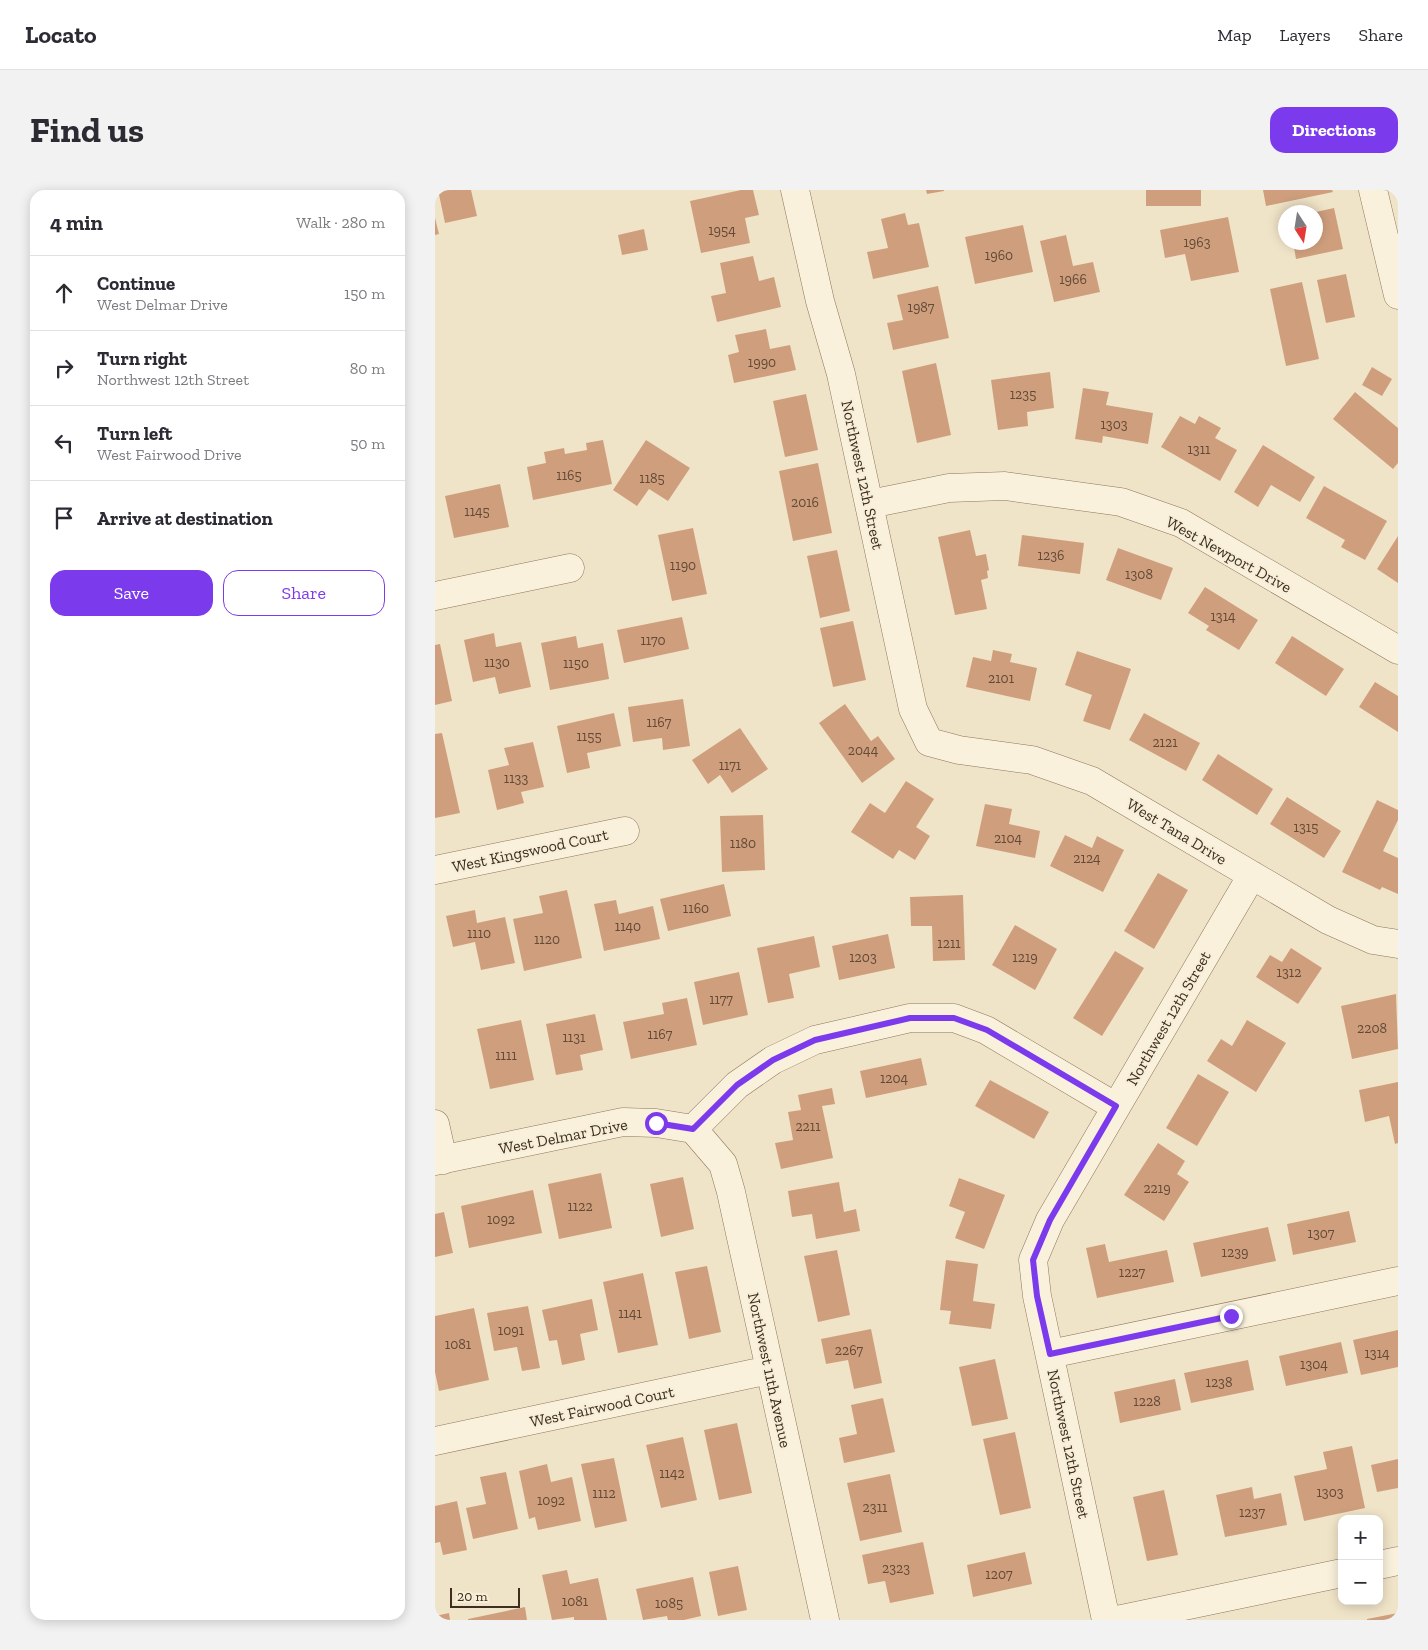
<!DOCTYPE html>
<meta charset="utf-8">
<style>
body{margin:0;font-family:"Zilla Slab",serif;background:#f2f2f3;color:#2b2b33}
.controls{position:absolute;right:15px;bottom:15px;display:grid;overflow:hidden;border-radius:10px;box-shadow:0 2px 12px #0003}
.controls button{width:45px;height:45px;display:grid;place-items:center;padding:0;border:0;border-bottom:1px solid #e1e1e2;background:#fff;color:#2b2b33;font:25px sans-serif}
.compass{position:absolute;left:843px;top:15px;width:45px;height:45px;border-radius:50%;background:#fff;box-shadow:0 2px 12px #0003;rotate:168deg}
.scale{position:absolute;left:15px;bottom:12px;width:70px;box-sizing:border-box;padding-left:5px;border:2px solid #3d2e20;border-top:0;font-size:14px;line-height:18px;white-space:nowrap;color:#3d2e20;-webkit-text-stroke:4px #f7eed8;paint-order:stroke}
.stop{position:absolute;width:15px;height:15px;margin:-11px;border:4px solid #7c3aed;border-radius:50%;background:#fff}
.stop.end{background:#7c3aed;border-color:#fff;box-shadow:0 1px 5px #0008}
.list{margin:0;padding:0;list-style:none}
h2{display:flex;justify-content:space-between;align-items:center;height:65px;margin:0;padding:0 20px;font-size:21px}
h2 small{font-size:16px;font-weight:400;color:#7c7c81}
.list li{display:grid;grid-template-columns:32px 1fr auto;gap:15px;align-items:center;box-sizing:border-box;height:75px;padding:0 20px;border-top:1px solid #e1e1e2}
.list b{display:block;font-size:19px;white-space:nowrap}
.list p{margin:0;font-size:16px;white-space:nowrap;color:#7c7c81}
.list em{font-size:16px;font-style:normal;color:#7c7c81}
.actions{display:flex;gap:10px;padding:15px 20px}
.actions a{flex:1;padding:11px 0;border:1px solid #7c3aed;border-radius:15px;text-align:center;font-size:18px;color:#7c3aed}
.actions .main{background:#7c3aed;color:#fff}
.icon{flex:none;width:28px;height:28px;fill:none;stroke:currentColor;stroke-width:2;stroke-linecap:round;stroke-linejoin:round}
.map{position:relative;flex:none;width:963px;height:1430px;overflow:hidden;border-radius:15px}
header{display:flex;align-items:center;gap:30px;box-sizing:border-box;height:70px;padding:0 25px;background:#fff;border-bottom:1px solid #e1e1e2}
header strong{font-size:24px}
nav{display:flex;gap:28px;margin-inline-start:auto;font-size:18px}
.intro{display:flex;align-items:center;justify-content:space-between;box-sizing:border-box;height:120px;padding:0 30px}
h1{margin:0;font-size:35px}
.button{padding:12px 22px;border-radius:15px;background:#7c3aed;color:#fff;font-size:18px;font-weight:700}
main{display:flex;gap:30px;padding:0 30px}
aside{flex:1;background:#fff;border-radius:15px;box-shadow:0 2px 12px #0003}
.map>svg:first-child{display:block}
.building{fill:#cf9f7d}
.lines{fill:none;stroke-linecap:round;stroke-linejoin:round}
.minor-casing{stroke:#8d765c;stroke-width:29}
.minor{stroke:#faf1dc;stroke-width:28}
.route{stroke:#7c3aed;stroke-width:6}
.labels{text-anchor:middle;stroke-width:4;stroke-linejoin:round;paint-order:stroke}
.number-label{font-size:14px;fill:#624a37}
.street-label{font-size:16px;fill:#3d2e20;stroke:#f7eed8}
</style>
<header>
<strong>Locato</strong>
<nav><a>Map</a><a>Layers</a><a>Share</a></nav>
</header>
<div class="intro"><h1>Find us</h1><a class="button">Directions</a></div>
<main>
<aside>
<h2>4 min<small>Walk · 280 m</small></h2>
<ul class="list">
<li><svg class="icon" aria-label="ahead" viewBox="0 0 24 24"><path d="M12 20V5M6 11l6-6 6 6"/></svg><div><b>Continue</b><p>West Delmar Drive</p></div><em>150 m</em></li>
<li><svg class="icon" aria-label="right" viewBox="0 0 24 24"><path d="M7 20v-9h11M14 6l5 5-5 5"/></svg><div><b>Turn right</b><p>Northwest 12th Street</p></div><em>80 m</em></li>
<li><svg class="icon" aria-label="left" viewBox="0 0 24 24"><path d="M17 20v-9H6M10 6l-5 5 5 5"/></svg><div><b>Turn left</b><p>West Fairwood Drive</p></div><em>50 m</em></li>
<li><svg class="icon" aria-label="arrive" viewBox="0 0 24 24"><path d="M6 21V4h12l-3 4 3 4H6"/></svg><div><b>Arrive at destination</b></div></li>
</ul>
<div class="actions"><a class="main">Save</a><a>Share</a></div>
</aside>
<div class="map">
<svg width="963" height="1430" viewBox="0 0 963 1430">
<rect width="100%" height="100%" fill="#f0e4c8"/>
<path class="building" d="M3,0H36L42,26L10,33Z
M306,0H318L324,25L310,28L315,53L266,63L255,11Z
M491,0H509V1L492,4Z
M711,0H766V16H711Z
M828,0H897L898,2L831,16Z
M899,18L908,59L861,69L858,52H881V22Z
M470,23L473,35L484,33L494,77L438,89L432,62L453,58L446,29Z
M793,27L804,82L756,91L750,64L730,68L725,40Z
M0,28L4,44L0,45Z
M588,35L598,82L540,94L530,47Z
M209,39L213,60L187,65L183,45Z
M631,45L638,76L658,72L665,102L619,112L605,51Z
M318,66L324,91L339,87L346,117L282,132L276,106L291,103L285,73Z
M911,84L920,127L891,133L882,90Z
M867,92L884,169L851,176L835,99Z
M503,96L514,148L458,160L452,133L468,130L462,105Z
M331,139L335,159L355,155L361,180L299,193L293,165L304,162L300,145Z
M501,173L516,245L482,253L467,181Z
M937,177L957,189L947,206L927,195Z
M615,182L619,218L592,222L593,236L563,240L556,190Z
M648,198L674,202L671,215L718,223L713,254L668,246L667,253L640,249Z
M920,202L963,238V273L958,279L898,229Z
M371,204L383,260L350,267L338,211Z
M745,226L760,234L764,226L786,238L780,248L802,260L785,291L726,257Z
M168,250L177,294L98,310L92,277L111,273L109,262L129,258L130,264L152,260L151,253Z
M211,250L255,278L233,311L214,299L202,316L178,300Z
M828,255L880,287L865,312L836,295L823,317L799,302Z
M383,273L397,343L358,351L344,281Z
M65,294L74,337L19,348L10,306Z
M889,296L952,331L930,370L906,357L910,350L871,328Z
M258,338L272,404L237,411L223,345Z
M535,340L541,366L551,364L554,380L552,381L553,388L546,390L552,419L520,425L503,347Z
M587,345L649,353L645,384L583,376Z
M963,346V393L942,379Z
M683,358L738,378L726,410L671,390Z
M402,360L415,421L385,428L372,366Z
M770,397L823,430L804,460L771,440L774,436L753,423Z
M247,427L254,459L189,473L182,440Z
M418,431L431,490L398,497L385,438Z
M59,443L61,457L86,452L96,497L64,504L60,487L38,492L29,450Z
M141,446L143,458L168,453L174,489L115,500L106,453Z
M857,446L909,479L891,506L840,473Z
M5,454L17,511L0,515V455Z
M558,460L577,464L575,472L602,478L595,511L531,497L538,467L556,471Z
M642,461L696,479L675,540L648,531L657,505L630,495Z
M940,492L963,506V542L924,517Z
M248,509L255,556L228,560L227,548L198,552L193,517Z
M410,514L436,551L443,546L460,569L427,593L384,533Z
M179,523L186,556L152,563L155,578L132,583L122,536Z
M709,523L765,553L751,581L694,550Z
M305,538L333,579L297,603L285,585L273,594L257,570Z
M7,543L25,623L0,628V544Z
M98,552L109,597L86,602L89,613L62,620L53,580L74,575L69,558Z
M783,564L838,599L822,625L767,590Z
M471,591L499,609L481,637L495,646L480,670L464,660L458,669L416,642L435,613L450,623Z
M852,607L906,641L889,668L835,634Z
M942,610L963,620V630L948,661L963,668V704L947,697L945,700L907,682Z
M550,614L577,619L574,634L605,641L600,668L541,656Z
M328,625L330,680L287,682L285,626Z
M630,645L657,658L662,646L689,660L668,702L615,676Z
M723,683L753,700L719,759L689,741Z
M289,694L296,726L233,741L225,709Z
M132,700L147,768L89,781L78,729L108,723L104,706Z
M528,705L530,770L498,771L497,736H476L475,707Z
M181,710L184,724L218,716L225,749L169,761L159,714Z
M40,720L42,733L70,727L80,773L46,780L40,752L18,757L11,726Z
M580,735L622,759L600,800L557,775Z
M453,744L460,778L404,790L397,756Z
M379,746L385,777L354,784L359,808L333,813L322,758Z
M856,758L887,778L863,814L821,787L835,765L847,772Z
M680,761L709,778L667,846L638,828Z
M304,782L313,825L268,835L259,792Z
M961,804L963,859L917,869L906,816Z
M252,808L262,855L196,869L188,832L229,824L227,813Z
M160,824L168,860L145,865L148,880L121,885L111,834Z
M86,830L99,890L55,899L42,839Z
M812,830L851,853L821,902L772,871L786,849L797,856Z
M486,868L492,895L431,908L425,881Z
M763,884L794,902L762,956L731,938Z
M555,890L614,922L599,949L540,916Z
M963,892V953L960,954L954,926L930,932L924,900Z
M397,898L400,914L387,916L398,968L346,979L340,953L358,950L353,922L366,920L363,905Z
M723,953L750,971L742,984L754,992L729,1031L689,1005Z
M166,983L177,1038L124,1049L113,994Z
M248,987L259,1039L226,1047L215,994Z
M524,988L570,1005L549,1059L520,1048L530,1022L514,1016Z
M404,992L409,1022L421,1019L425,1041L381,1049L377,1024L357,1027L353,1001Z
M98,1000L107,1043L34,1058L26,1016Z
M914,1021L921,1052L858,1065L852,1034Z
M9,1022L18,1063L0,1067V1024Z
M833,1037L841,1071L766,1087L758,1053Z
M670,1054L674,1072L732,1060L739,1092L662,1108L651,1058Z
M402,1060L415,1125L383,1132L369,1066Z
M511,1070L543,1074L538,1111L560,1114L556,1139L514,1134L516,1121L505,1120Z
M272,1076L286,1142L254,1149L240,1082Z
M208,1083L223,1155L183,1163L168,1092Z
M157,1109L163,1140L145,1144L150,1170L127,1175L122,1150L114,1151L107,1120Z
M93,1116L105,1178L87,1181L82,1157L59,1161L52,1123Z
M39,1118L54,1190L4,1201L0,1182V1126Z
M436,1139L447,1193L419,1199L413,1170L391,1174L386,1149Z
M963,1140V1177L926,1185L918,1150Z
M906,1152L913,1183L851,1196L844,1166Z
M560,1169L573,1229L537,1236L524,1177Z
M813,1170L819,1200L756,1213L749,1183Z
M740,1189L746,1220L685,1233L679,1202Z
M448,1208L460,1262L409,1273L404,1248L422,1244L416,1215Z
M302,1233L317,1303L284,1310L269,1240Z
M580,1242L596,1318L565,1325L548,1249Z
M248,1247L262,1310L226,1318L211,1255Z
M917,1256L930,1318L869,1331L859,1286L892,1279L888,1262Z
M179,1268L192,1331L160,1338L146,1274Z
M963,1269V1298L942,1302L936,1275Z
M112,1274L116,1292L137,1287L146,1331L103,1340L100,1327L94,1329L84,1281Z
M71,1282L83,1339L38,1349L31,1318L51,1314L45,1287Z
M455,1284L467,1342L425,1351L412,1293Z
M817,1297L819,1309L846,1303L852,1335L790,1347L781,1305Z
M729,1300L743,1365L712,1371L698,1307Z
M22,1311L32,1360L8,1365L5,1352L0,1353V1316Z
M488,1352L499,1404L455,1413L450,1391L433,1394L427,1365Z
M590,1362L597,1394L538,1407L532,1375Z
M303,1376L312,1420L283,1426L274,1382Z
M132,1380L135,1394L163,1388L172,1430H139V1427L117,1430L107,1385Z
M258,1387L266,1426L249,1430H233L232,1426L208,1430L201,1399Z
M90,1417L92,1430H33V1429Z
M14,1423L15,1430H0V1426Z
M963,1423V1430H932V1429Z"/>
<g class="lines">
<defs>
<path id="minor" d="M360,0L385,111L406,184L478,519L494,552L524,560L597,570L657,591L893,730L938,750L963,754
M938,0L963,105
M435,314L514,298L570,296L686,312L746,333L963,460
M0,406L135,378
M0,680L190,641
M0,934L8,970
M258,939L288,974L296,1002L390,1430
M0,971L188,932L221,933L258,939L302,895L338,870L380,850L475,828H519L551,840L681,917
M615,1164L963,1091
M0,1251L334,1180
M944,1375L963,1371
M671,1430L602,1106L598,1070L615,1030L817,685
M682,1430L907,1383"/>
</defs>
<use href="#minor" class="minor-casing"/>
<use href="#minor" class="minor"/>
</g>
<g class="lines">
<path class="route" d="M221,933L258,939L302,895L338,870L380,850L475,828H519L552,840L681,916L615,1030L598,1070L602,1106L615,1164L796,1126"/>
</g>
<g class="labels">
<g class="number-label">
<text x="287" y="45">1954</text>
<text x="762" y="57">1963</text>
<text x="564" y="70">1960</text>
<text x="638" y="94">1966</text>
<text x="486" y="122">1987</text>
<text x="327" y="177">1990</text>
<text x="588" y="209">1235</text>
<text x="679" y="239">1303</text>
<text x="764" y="264">1311</text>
<text x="134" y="290">1165</text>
<text x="217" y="293">1185</text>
<text x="370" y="317">2016</text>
<text x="42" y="326">1145</text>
<text x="616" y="370">1236</text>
<text x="248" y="380">1190</text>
<text x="704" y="389">1308</text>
<text x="788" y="431">1314</text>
<text x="218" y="455">1170</text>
<text x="62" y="477">1130</text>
<text x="141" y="478">1150</text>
<text x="566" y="493">2101</text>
<text x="224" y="537">1167</text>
<text x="154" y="551">1155</text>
<text x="730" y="557">2121</text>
<text x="428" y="565">2044</text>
<text x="295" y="580">1171</text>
<text x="81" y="593">1133</text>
<text x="871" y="642">1315</text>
<text x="573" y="653">2104</text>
<text x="308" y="658">1180</text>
<text x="652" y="673">2124</text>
<text x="261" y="723">1160</text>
<text x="193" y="741">1140</text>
<text x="44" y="748">1110</text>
<text x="112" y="754">1120</text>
<text x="514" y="758">1211</text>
<text x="428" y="772">1203</text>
<text x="590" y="772">1219</text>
<text x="854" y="787">1312</text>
<text x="286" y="814">1177</text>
<text x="937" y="843">2208</text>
<text x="225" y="849">1167</text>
<text x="139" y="852">1131</text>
<text x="71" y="870">1111</text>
<text x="459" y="893">1204</text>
<text x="373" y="941">2211</text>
<text x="722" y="1003">2219</text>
<text x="145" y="1021">1122</text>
<text x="66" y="1034">1092</text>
<text x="886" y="1048">1307</text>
<text x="800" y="1067">1239</text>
<text x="697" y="1087">1227</text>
<text x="195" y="1128">1141</text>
<text x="76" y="1145">1091</text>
<text x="23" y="1159">1081</text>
<text x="414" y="1165">2267</text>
<text x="942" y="1168">1314</text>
<text x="879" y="1179">1304</text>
<text x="784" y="1197">1238</text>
<text x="712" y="1216">1228</text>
<text x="237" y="1288">1142</text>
<text x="895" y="1307">1303</text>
<text x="169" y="1308">1112</text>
<text x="116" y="1315">1092</text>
<text x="440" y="1322">2311</text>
<text x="817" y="1327">1237</text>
<text x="461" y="1383">2323</text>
<text x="564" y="1389">1207</text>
<text x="140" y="1416">1081</text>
<text x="234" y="1418">1085</text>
</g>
<g class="street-label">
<text transform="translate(428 285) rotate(78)" y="6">Northwest 12th Street</text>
<text transform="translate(794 364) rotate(29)" y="6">West Newport Drive</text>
<text transform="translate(742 641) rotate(31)" y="6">West Tana Drive</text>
<text transform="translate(95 660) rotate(-12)" y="6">West Kingswood Court</text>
<text transform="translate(733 828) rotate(-60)" y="6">Northwest 12th Street</text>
<text transform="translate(128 946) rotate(-11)" y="6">West Delmar Drive</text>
<text transform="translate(335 1180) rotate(78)" y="6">Northwest 11th Avenue</text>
<text transform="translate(167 1216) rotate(-12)" y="6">West Fairwood Court</text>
<text transform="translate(634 1254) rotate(78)" y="6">Northwest 12th Street</text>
</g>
</g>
</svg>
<div class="controls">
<button>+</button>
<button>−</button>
</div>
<svg class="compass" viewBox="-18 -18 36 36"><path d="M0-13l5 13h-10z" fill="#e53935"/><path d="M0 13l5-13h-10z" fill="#7c7c81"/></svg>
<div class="scale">20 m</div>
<div class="stop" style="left:221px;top:933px"></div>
<div class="stop end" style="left:796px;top:1126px"></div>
</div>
</main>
